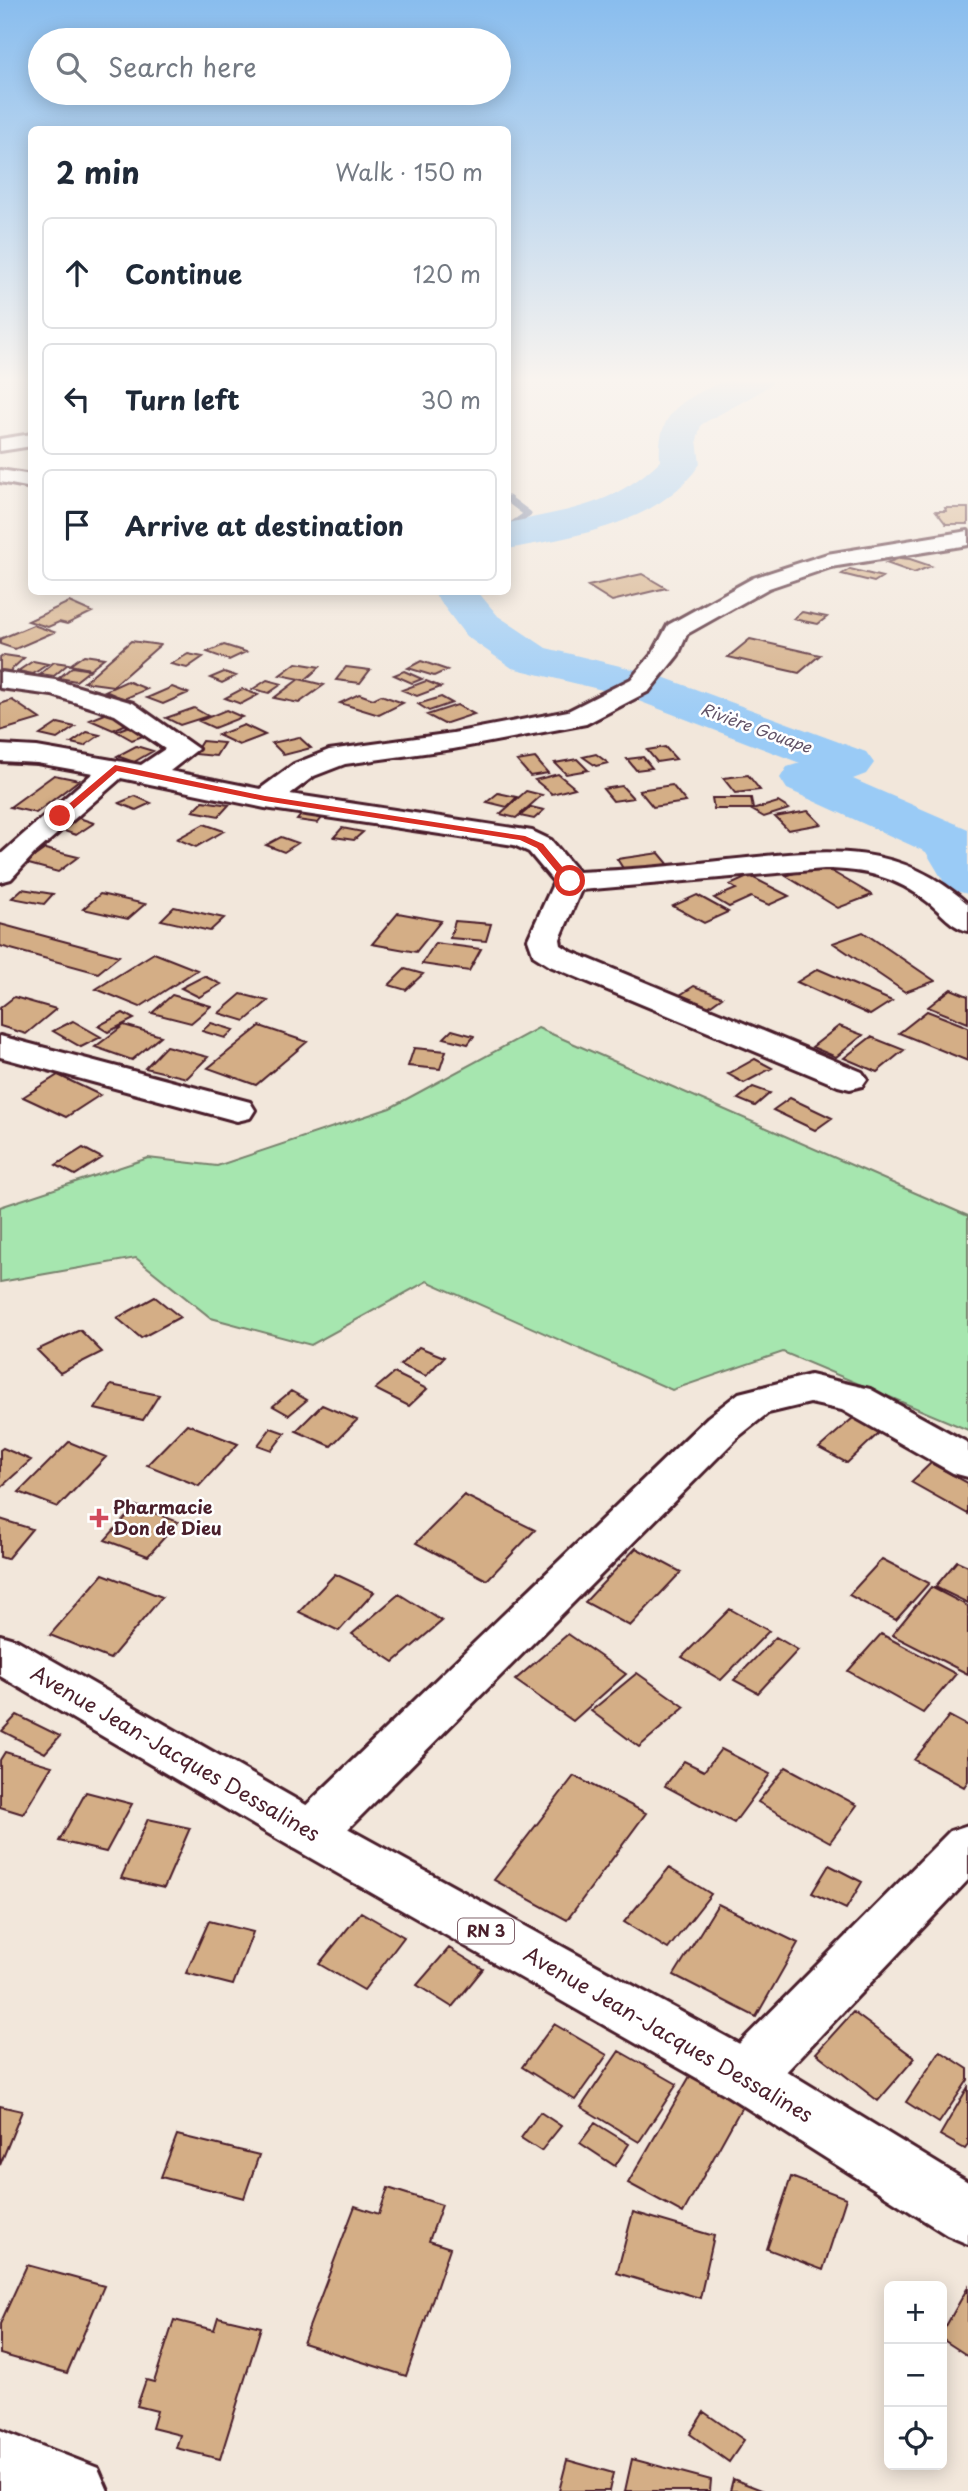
<!DOCTYPE html>
<meta charset="utf-8">
<style>
body{margin:0;font-family:"Playpen Sans",sans-serif;background:#f2f2f3;color:#1f2937}
.controls{position:absolute;right:21px;bottom:21px;display:grid;overflow:hidden;border-radius:10px;box-shadow:0 4px 18px #0003}
.controls button{width:63px;height:63px;display:grid;place-items:center;padding:0;border:0;border-bottom:2px solid #e0e1e3;background:#fff;color:#1f2937;font:35px sans-serif}
.stop{position:absolute;width:21px;height:21px;margin:-16px;border:5px solid #d93025;border-radius:50%;background:#fff}
.stop.end{background:#d93025;border-color:#fff;box-shadow:0 2px 7px #0008}
.list{margin:0;padding:0;list-style:none}
h2{display:flex;justify-content:space-between;align-items:center;height:91px;margin:0;padding:0 28px;font-size:30px}
h2 small{font-size:23px;font-weight:400;color:#747a83}
.list li{display:grid;grid-template-columns:46px 1fr auto;gap:21px;align-items:center;box-sizing:border-box;height:112px;margin:0 14px 14px;padding:0 14px;border:2px solid #e0e1e3;border-radius:10px}
.list b{display:block;font-size:26px;white-space:nowrap}
.list em{font-size:23px;font-style:normal;color:#747a83}
.icon{flex:none;width:38px;height:38px;fill:none;stroke:currentColor;stroke-width:2;stroke-linecap:round;stroke-linejoin:round}
.map{position:relative;flex:none;width:968px;height:2491px;overflow:hidden}
.search{position:absolute;background:#fff;box-shadow:0 4px 18px #0003;left:28px;top:28px;width:483px;height:77px;display:flex;align-items:center;gap:18px;box-sizing:border-box;padding:0 24px;border-radius:38px;color:#747a83;font-size:26px}
.panel{position:absolute;background:#fff;box-shadow:0 4px 18px #0003;left:28px;top:126px;width:483px;height:469px;border-radius:10px}
.map>svg:first-child{display:block}
.green{fill:#a6e6af;stroke:#78826d;stroke-width:2}
.lines{fill:none;stroke-linecap:round;stroke-linejoin:round}
.stream{stroke:#7a86a5;stroke-width:7}
.river{fill:#9acbf6;fill-rule:evenodd}
.building{fill:#d4ae86;stroke:#4a1f2b;stroke-width:2}
.minor-casing{stroke:#4a1f2b;stroke-width:6}
.major-casing{stroke:#4a1f2b;stroke-width:6}
.minor{fill:#fff;fill-rule:evenodd}
.major{fill:#fff;fill-rule:evenodd}
.route{fill:#d93025}
.poi-dot{fill:#d1495b;stroke:#fff;stroke-width:2.5}
.labels{text-anchor:middle;stroke-width:5;stroke-linejoin:round;paint-order:stroke}
.far-water-label{font-size:16px;font-style:italic;fill:#625368;stroke:#fff}
.shield{fill:#fff;stroke:#80626b;stroke-width:2}
.shield-label{font-size:16px;font-weight:bold;fill:#4a1f2b}
.poi-label{font-size:18px;font-weight:bold;fill:#4a1f2b;stroke:#fff;text-anchor:start}
.near-street-label{font-size:21px;fill:#4a1f2b;stroke:#fff}
</style>
<div class="map">
<svg width="968" height="2491" viewBox="0 0 968 2491">
<rect width="100%" height="100%" fill="#f2e7db"/>
<filter id="ink" filterUnits="userSpaceOnUse"><feTurbulence type="fractalNoise" baseFrequency=".0143" numOctaves="2"/><feDisplacementMap in="SourceGraphic" scale="14" xChannelSelector="R" yChannelSelector="G"/><feConvolveMatrix kernelMatrix="1 2 1 2 8 2 1 2 1" color-interpolation-filters="sRGB"/></filter>
<g filter="url(#ink)">
<path class="green" d="M538,1028L968,1216V1430L783,1352L672,1390L427,1281L311,1345L211,1318L136,1258L0,1282V1207L148,1158L217,1166L390,1108Z"/>
<g class="lines">
<path class="stream" d="M508,499L528,514L508,528"/>
<path class="river" d="M724,381H773C766,392 716,415 701,425L697,440L700,464C658,525 575,536 508,549V523C570,509 612,507 660,461C657,411 682,400 724,381Z
M433,592H478L498,616L546,648L657,675L866,752L874,763L866,774L853,779L968,829V894L948,889L926,852L787,789L780,778L787,767L800,763L623,695L512,668L466,636Z"/>
</g>
<path class="building" d="M945,508H968V524H946L936,511H946Z
M900,558L910,559L931,566L914,573L886,563Z
M850,569L882,577L874,582L842,574Z
M642,574L666,588L612,601L588,586Z
M69,602L92,612L67,624L59,622L48,627L28,621Z
M802,612L827,617L818,624L793,619Z
M33,625L54,632L15,649L0,644V639Z
M750,639L820,655L799,673L728,657Z
M131,641L160,645L113,686L84,682Z
M224,645L246,652L229,660L207,652Z
M188,654L203,657L187,668L171,664Z
M4,655L24,658L10,671L0,670V658Z
M84,655L104,658L90,669L70,665Z
M33,661L48,664L33,674L18,671Z
M421,661L447,670L434,676L408,668Z
M54,662L68,664L54,676L40,674Z
M296,663L320,667L305,680L280,675Z
M72,667L90,670L76,681L59,678Z
M346,667L370,670L360,683L336,680Z
M404,671L422,679L412,683L394,675Z
M224,672L236,676L222,683L210,678Z
M299,679L324,685L299,703L274,698Z
M267,680L282,684L269,693L253,689Z
M127,681L147,689L124,699L105,691Z
M426,681L441,687L417,696L402,690Z
M172,687L188,693L163,704L147,698Z
M242,689L258,695L241,704L225,698Z
M359,694L373,699L381,695L403,703L379,715L340,703Z
M441,697L452,703L429,711L418,704Z
M12,700L40,719L0,731V704Z
M457,705L474,714L444,724L427,715Z
M194,708L208,716L180,725L166,718Z
M115,710L138,719L113,730L90,720Z
M226,710L242,717L214,728L199,721Z
M140,722L157,731L132,740L116,731Z
M58,723L75,727L57,739L40,735Z
M244,725L265,735L239,745L218,735Z
M87,732L100,735L84,746L71,743Z
M299,737L311,748L284,755L272,743Z
M202,741L224,743L216,756L194,754Z
M136,746L153,751L134,762L117,756Z
M665,747L676,759L657,762L647,750Z
M596,754L608,763L596,766L583,757Z
M643,757L652,768L636,770L627,759Z
M535,758L548,773L530,776L517,761Z
M577,759L588,770L566,774L555,763Z
M558,774L575,788L552,794L535,780Z
M54,775L79,780L36,813L10,807Z
M748,775L760,790L735,793L723,778Z
M672,785L686,802L653,807L639,790Z
M622,786L633,798L613,801L603,789Z
M526,791L542,795L516,818L500,814Z
M498,793L517,797L507,807L487,802Z
M135,796L151,803L136,810L119,803Z
M712,798H751L753,809H714Z
M203,801L229,805L219,816L193,811Z
M778,802L789,809L764,817L752,810Z
M531,807L544,810L534,819L520,816Z
M305,810L326,813L318,823L297,820Z
M808,811L821,824L788,830L775,817Z
M79,818L94,823L76,835L61,830Z
M204,824L224,831L196,847L177,839Z
M342,828L363,832L354,840L334,837Z
M281,837L298,843L284,852L266,845Z
M45,849L78,857L58,872L25,863Z
M659,853L670,866L626,873L617,859Z
M819,864L872,895L838,908L786,876Z
M750,876L789,896L769,905L751,897L729,907L714,898L736,889L730,885Z
M22,889L53,894L44,904L12,898Z
M100,894L145,904L128,919L83,909Z
M697,895L728,912L704,923L673,906Z
M174,907L224,918L210,931L161,920Z
M398,913L441,921L416,952L372,944Z
M455,921L491,924L486,941L450,938Z
M0,924L119,956L98,973L0,946Z
M863,932L935,981L905,992L833,943Z
M435,943L481,949L469,971L422,964Z
M154,953L197,970L140,1007L96,989Z
M405,969L423,974L406,990L389,985Z
M818,969L892,1001L870,1015L797,982Z
M204,976L221,984L199,997L181,988Z
M694,986L722,997L708,1007L680,995Z
M951,989L968,996V1023L928,1007Z
M241,994L268,1001L245,1021L219,1013Z
M172,995L211,1006L191,1023L152,1013Z
M14,997L56,1009L26,1034L0,1026V1008Z
M927,1011L968,1027V1061L899,1033Z
M123,1013L134,1019L108,1032L98,1026Z
M73,1021L101,1037L81,1047L53,1031Z
M211,1023L234,1030L225,1038L202,1031Z
M124,1025L161,1036L132,1060L95,1047Z
M260,1026L307,1042L256,1085L208,1068Z
M839,1026L863,1035L836,1057L812,1047Z
M452,1030L474,1036L468,1044L444,1038Z
M871,1037L904,1050L877,1072L844,1058Z
M166,1046L208,1057L187,1078L145,1068Z
M414,1048L446,1051L440,1069L408,1066Z
M755,1059L772,1068L744,1083L728,1074Z
M58,1075L100,1095L66,1117L23,1097Z
M753,1087L770,1093L755,1106L738,1099Z
M790,1098L832,1118L815,1130L773,1110Z
M83,1148L102,1158L75,1175L56,1165Z
M155,1297L180,1317L141,1338L117,1318Z
M80,1330L102,1352L60,1373L37,1350Z
M419,1347L444,1357L426,1376L400,1365Z
M394,1373L427,1389L409,1406L375,1389Z
M111,1385L159,1395L143,1420L95,1409Z
M291,1391L307,1400L289,1415L273,1406Z
M322,1405L357,1420L331,1446L296,1431Z
M853,1418L880,1432L847,1463L819,1448Z
M187,1424L238,1444L199,1486L147,1465Z
M271,1428L285,1433L272,1450L258,1445Z
M69,1442L106,1457L58,1507L19,1492Z
M3,1448L31,1460L0,1488V1450Z
M931,1463L968,1483V1514L911,1482Z
M464,1495L535,1530L487,1580L416,1543Z
M136,1506L178,1522L148,1556L105,1540Z
M0,1519L32,1529L7,1559L0,1557Z
M636,1548L681,1572L630,1626L585,1602Z
M882,1559L929,1583L896,1620L849,1595Z
M957,1561L968,1566V1603L935,1587Z
M103,1574L162,1597L110,1659L50,1635Z
M335,1574L374,1592L339,1631L299,1612Z
M931,1587L968,1606V1674L892,1635Z
M399,1594L442,1621L394,1662L352,1634Z
M730,1609L769,1631L721,1680L682,1657Z
M568,1634L626,1674L573,1721L515,1680Z
M881,1634L956,1674L923,1713L848,1671Z
M776,1637L798,1650L758,1693L734,1680Z
M637,1673L685,1707L639,1747L591,1711Z
M17,1715L60,1736L45,1753L2,1731Z
M949,1716L968,1726V1781L964,1787L914,1760Z
M721,1749L770,1774L734,1823L665,1786L684,1761L704,1771Z
M5,1752L52,1766L23,1814L0,1807V1760Z
M786,1767L857,1805L830,1842L758,1802Z
M574,1776L646,1813L567,1920L494,1880Z
M86,1792L132,1804L106,1852L59,1841Z
M148,1819L190,1828L164,1888L121,1878Z
M829,1865L862,1882L846,1909L812,1893Z
M669,1868L711,1894L668,1949L624,1922Z
M718,1904L798,1943L756,2017L674,1975Z
M361,1912L404,1937L364,1990L319,1964Z
M209,1921L253,1932L233,1985L186,1973Z
M449,1948L483,1969L452,2007L417,1985Z
M853,2012L915,2058L878,2101L816,2053Z
M554,2024L607,2055L575,2100L522,2067Z
M619,2051L677,2084L639,2142L581,2107Z
M940,2051L968,2069V2080L939,2123L906,2102Z
M690,2076L744,2103L683,2213L628,2183Z
M968,2087V2145L965,2149L940,2135Z
M0,2106L22,2111L0,2165Z
M540,2112L561,2126L541,2151L521,2138Z
M595,2123L629,2144L615,2166L580,2143Z
M177,2135L259,2155L244,2198L161,2177Z
M791,2177L846,2198L823,2270L767,2249Z
M388,2188L442,2205L429,2241L450,2248L406,2376L303,2343L355,2206L379,2214Z
M633,2212L714,2236L700,2298L617,2273Z
M27,2265L104,2286L67,2373L0,2354V2324Z
M968,2287V2356L942,2339V2333Z
M218,2317L261,2327L220,2459L176,2448L180,2435L152,2428L157,2411L137,2406L146,2380L154,2382L174,2320L214,2330Z
M704,2412L744,2440L729,2462L690,2434Z
M632,2459L711,2480L710,2491H625Z
M567,2460L613,2473L609,2491H559Z
M733,2479L764,2491H730Z"/>
<g class="lines">
<defs>
<path id="minor" d="M32,434V446L0,451V439Z
M0,470L32,475V488L0,482Z
M968,531V545L831,567L769,588L687,634L678,655L649,691L586,724L453,749L345,764L314,776L290,794L532,831L551,840L578,872C628,870 677,866 727,860C818,851 894,837 968,904V931C951,927 942,913 928,902C897,877 864,869 824,869L581,890L560,939L561,945L572,952L862,1072L867,1079L862,1086L850,1089L838,1086L550,966L534,956L528,939L554,882L529,852L514,845L265,808L121,778L34,854L11,879L0,882V855L93,773L37,763L0,761V745L37,747L141,765L165,749L115,715L52,695L0,688V672L55,680L133,703L198,749L170,771L260,789L294,764L329,750L453,733L568,711L631,679L653,653L668,625L753,578L827,554Z
M0,1036L250,1102L255,1110L250,1118L237,1121L0,1057Z
M810,1375L870,1389L968,1443V1477L953,1473L842,1410L810,1403L768,1413L738,1437L329,1848L311,1854L293,1848L285,1833L293,1818L708,1417L739,1393Z
M968,1825V1880L765,2094L745,2102L725,2094L717,2076L725,2058L950,1831Z
M0,2430L98,2468L108,2491H0Z"/>
<path id="major" d="M0,1635L17,1640L329,1818L765,2058L968,2182V2244L947,2235L725,2094L293,1848L0,1676Z"/>
</defs>
<use href="#minor" class="minor-casing"/>
<use href="#major" class="major-casing"/>
<use href="#minor" class="minor"/>
<use href="#major" class="major"/>
</g>
</g>
<linearGradient id="sky" x2="0" y2="1"><stop stop-color="#89bdee"/><stop offset="0.52" stop-color="#f9f4ef"/><stop offset="1" stop-color="#f9f4ef" stop-opacity="0"/></linearGradient>
<rect width="968" height="730" fill="url(#sky)"/>
<path class="route" d="M115,765L265,796L525,836L543,844L574,881L566,883L537,848L520,840L265,801L117,771L63,818H57V814Z"/>
<path class="poi-dot" d="M95.5 1507.5h7v7h7v7h-7v7h-7v-7h-7v-7h7z"/>
<g class="labels">
<g class="far-water-label">
<text transform="translate(756 728) rotate(20)" y="6">Rivière Gouape</text>
</g>
<rect class="shield" x="458" y="1918.5" width="56" height="25" rx="5"/>
<g class="shield-label">
<text x="486" y="1937">RN 3</text>
</g>
<g class="poi-label">
<text x="113" y="1514">Pharmacie<tspan x="113" dy="21">Don de Dieu</tspan></text>
</g>
<g class="near-street-label">
<text transform="translate(175 1754) rotate(30)" y="7">Avenue Jean-Jacques Dessalines</text>
<text transform="translate(668 2035) rotate(30)" y="7">Avenue Jean-Jacques Dessalines</text>
</g>
</g>
</svg>
<div class="controls">
<button>+</button>
<button>−</button>
<button><svg class="icon" aria-label="locate" viewBox="0 0 24 24"><circle cx="12" cy="12" r="6"/><path d="M12 2v4M12 18v4M2 12h4M18 12h4"/></svg></button>
</div>
<div class="stop" style="left:570px;top:881px"></div>
<div class="stop end" style="left:60px;top:816px"></div>
<div class="search"><svg class="icon" aria-label="search" viewBox="0 0 24 24"><circle cx="10" cy="10" r="6"/><path d="M15 15l6 6"/></svg>Search here</div>
<section class="panel">
<h2>2 min<small>Walk · 150 m</small></h2>
<ul class="list">
<li><svg class="icon" aria-label="ahead" viewBox="0 0 24 24"><path d="M12 20V5M6 11l6-6 6 6"/></svg><div><b>Continue</b></div><em>120 m</em></li>
<li><svg class="icon" aria-label="left" viewBox="0 0 24 24"><path d="M17 20v-9H6M10 6l-5 5 5 5"/></svg><div><b>Turn left</b></div><em>30 m</em></li>
<li><svg class="icon" aria-label="arrive" viewBox="0 0 24 24"><path d="M6 21V4h12l-3 4 3 4H6"/></svg><div><b>Arrive at destination</b></div></li>
</ul>
</section>
</div>
